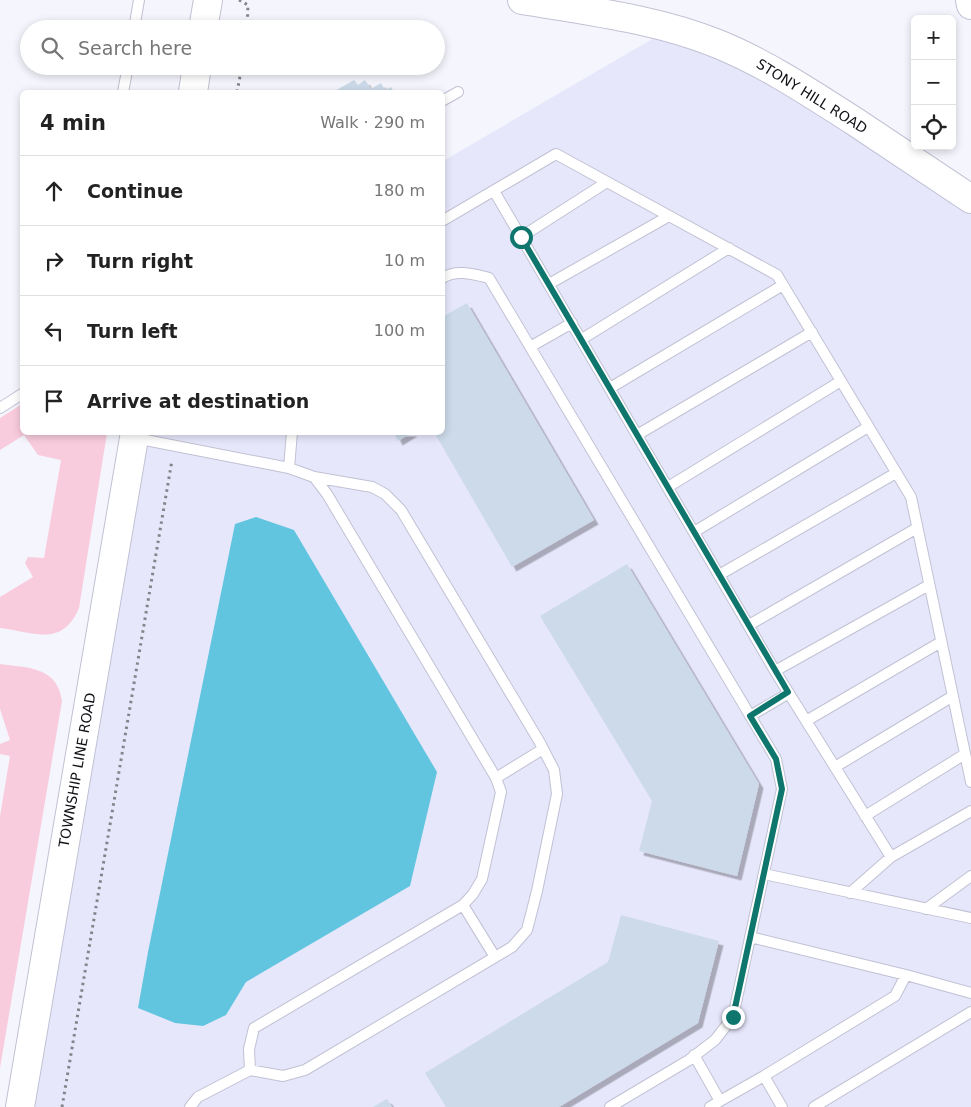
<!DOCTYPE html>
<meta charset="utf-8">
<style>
body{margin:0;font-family:"DejaVu Sans",sans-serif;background:#f6f6f6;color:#222}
.controls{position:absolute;right:15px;top:15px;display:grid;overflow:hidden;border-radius:8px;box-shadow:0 2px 8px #0003}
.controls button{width:45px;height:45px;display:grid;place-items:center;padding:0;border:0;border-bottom:1px solid #e0e0e0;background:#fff;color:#222;font:25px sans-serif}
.stop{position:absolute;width:15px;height:15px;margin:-11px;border:4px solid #0f766e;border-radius:50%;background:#fff}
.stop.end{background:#0f766e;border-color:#fff;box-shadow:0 1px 5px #0008}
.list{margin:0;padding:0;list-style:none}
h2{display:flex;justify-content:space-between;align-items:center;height:65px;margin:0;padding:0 20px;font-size:21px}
h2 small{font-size:16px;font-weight:400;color:#767676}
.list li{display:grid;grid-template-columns:32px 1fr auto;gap:15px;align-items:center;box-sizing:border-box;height:70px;padding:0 20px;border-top:1px solid #e0e0e0}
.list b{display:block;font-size:19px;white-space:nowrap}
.list em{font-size:16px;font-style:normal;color:#767676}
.icon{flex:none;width:28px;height:28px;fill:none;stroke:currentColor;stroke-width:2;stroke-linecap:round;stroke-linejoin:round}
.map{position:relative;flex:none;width:971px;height:1107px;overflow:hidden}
.search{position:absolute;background:#fff;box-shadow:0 2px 8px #0003;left:20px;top:20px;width:425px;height:55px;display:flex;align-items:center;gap:12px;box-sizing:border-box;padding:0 18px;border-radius:28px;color:#767676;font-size:19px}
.panel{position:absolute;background:#fff;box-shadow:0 2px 8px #0003;left:20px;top:90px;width:425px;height:345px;border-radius:8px}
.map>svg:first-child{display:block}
.built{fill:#e7e7fc}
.green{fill:#f9ccdd}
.water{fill:#62c5df}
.building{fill:#ccdae9;filter:url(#shadow)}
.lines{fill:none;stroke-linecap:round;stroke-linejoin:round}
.lane-casing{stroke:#c1c1d4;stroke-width:12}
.secondary-casing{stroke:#c1c1d4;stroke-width:30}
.highway-casing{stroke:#c1c1d4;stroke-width:30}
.path{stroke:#84848b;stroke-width:3;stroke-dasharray:2.5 4;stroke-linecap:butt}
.lane{stroke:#fff;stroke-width:10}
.secondary{stroke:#fff;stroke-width:28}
.highway{stroke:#fff;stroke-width:28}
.route{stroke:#0f766e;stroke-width:6}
.labels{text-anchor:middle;stroke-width:5;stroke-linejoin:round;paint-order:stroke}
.street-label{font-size:14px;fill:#111117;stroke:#fff}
</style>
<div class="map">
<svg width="971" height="1107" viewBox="0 0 971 1107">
<defs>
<filter id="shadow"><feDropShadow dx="4.5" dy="4.5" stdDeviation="0" flood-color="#0004"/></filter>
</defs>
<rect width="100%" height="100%" fill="#f5f5fd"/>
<path class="built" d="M671,28L971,200V1107H20L135,433L442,432L443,161Z"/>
<path class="green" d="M22,404V432L107,433L79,608C62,648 34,632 0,628V597L33,577L25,563L28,557L44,558L61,460L38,455L24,435L0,450V418Z
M0,664C28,668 57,666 62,701L0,1068V816L10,756L0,754V744L10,740L0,709Z"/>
<path class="water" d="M256,517L294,530L437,772L410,886L246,982L226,1015L203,1026L175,1023L138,1008L148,952L235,524Z"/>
<path class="building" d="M354,80L358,85L365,80L371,89L381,83L385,90L391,87L394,92H333Z
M467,303L594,520L512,567L434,432H442V317Z
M394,432H413L398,441Z
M627,564L759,784L737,876L639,851L652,801L540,616Z
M621,915L719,941L698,1023L559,1107H446L425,1073L608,962Z
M387,1099L392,1107H373Z"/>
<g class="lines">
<defs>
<path id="lane" d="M134,29L139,0
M123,92L128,66
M442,101L458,92
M494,191L775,671L891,857L971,811
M442,221L556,154L777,275L911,497L971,782
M521,237L607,182
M442,278C457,269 473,274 489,278L776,759L782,789L733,1017L715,1040L689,1060L610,1107
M549,284L669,216
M582,339L729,248
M530,347L572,323
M610,388L783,285
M0,408L22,394
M637,435L812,332
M135,438L289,468L292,432
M668,487L841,381
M694,532L868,427
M719,575L896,473
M749,625L917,528
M775,671L929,585
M750,716L789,693
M806,721L941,642
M835,767L953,696
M496,778L543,749
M865,816L965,754
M764,874L971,918
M850,893L891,857
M463,905L495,957
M926,909L971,876
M750,937L906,975L971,993
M694,1055L720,1101L764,1076
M250,1070L283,1076L305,1070L512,947L527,930L537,891L557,794L554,770L539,741L401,510L385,494L372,487L314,477
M190,1107L198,1097L250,1070L249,1049L254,1028L463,905L473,894L482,879L501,792L496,778L327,494L314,477L289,468
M710,1107L720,1101
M782,1107L764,1076L895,996L906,975
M814,1107L971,1012"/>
<path id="secondary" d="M522,0C588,11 656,19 718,44C767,64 810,93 854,121C893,147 932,173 971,199
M203,29L208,0
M193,92L197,66
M20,1107L135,432"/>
<path id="highway" d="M970,0L971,5"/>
</defs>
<use href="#lane" class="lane-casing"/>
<use href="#secondary" class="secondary-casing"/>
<use href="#highway" class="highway-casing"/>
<path class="path" d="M239,0L248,5L247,29
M237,92L242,66
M62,1107L172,460"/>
<use href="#lane" class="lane"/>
<use href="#secondary" class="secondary"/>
<use href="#highway" class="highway"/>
</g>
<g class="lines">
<path class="route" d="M521,237L788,692L750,716L776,759L782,789L733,1017"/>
</g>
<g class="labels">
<g class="street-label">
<text transform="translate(812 96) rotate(32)" y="5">STONY HILL ROAD</text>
<text transform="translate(77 770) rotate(-80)" y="5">TOWNSHIP LINE ROAD</text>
</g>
</g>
</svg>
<div class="controls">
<button>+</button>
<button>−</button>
<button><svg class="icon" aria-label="locate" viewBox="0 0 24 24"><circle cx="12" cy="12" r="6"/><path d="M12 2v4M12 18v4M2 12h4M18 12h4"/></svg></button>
</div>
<div class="stop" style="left:521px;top:237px"></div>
<div class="stop end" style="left:733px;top:1017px"></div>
<div class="search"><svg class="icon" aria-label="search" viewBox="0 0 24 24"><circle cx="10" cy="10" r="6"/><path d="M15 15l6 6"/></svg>Search here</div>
<section class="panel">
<h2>4 min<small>Walk · 290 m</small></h2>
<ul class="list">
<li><svg class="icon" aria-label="ahead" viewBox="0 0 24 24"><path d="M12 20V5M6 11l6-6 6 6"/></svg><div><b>Continue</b></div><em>180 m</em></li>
<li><svg class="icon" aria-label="right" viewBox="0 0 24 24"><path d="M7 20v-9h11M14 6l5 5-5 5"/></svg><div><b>Turn right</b></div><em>10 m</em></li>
<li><svg class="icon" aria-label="left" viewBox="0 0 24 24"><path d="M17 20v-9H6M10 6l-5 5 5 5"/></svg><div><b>Turn left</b></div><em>100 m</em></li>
<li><svg class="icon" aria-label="arrive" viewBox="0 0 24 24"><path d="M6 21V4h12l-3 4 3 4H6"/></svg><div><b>Arrive at destination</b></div></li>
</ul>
</section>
</div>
